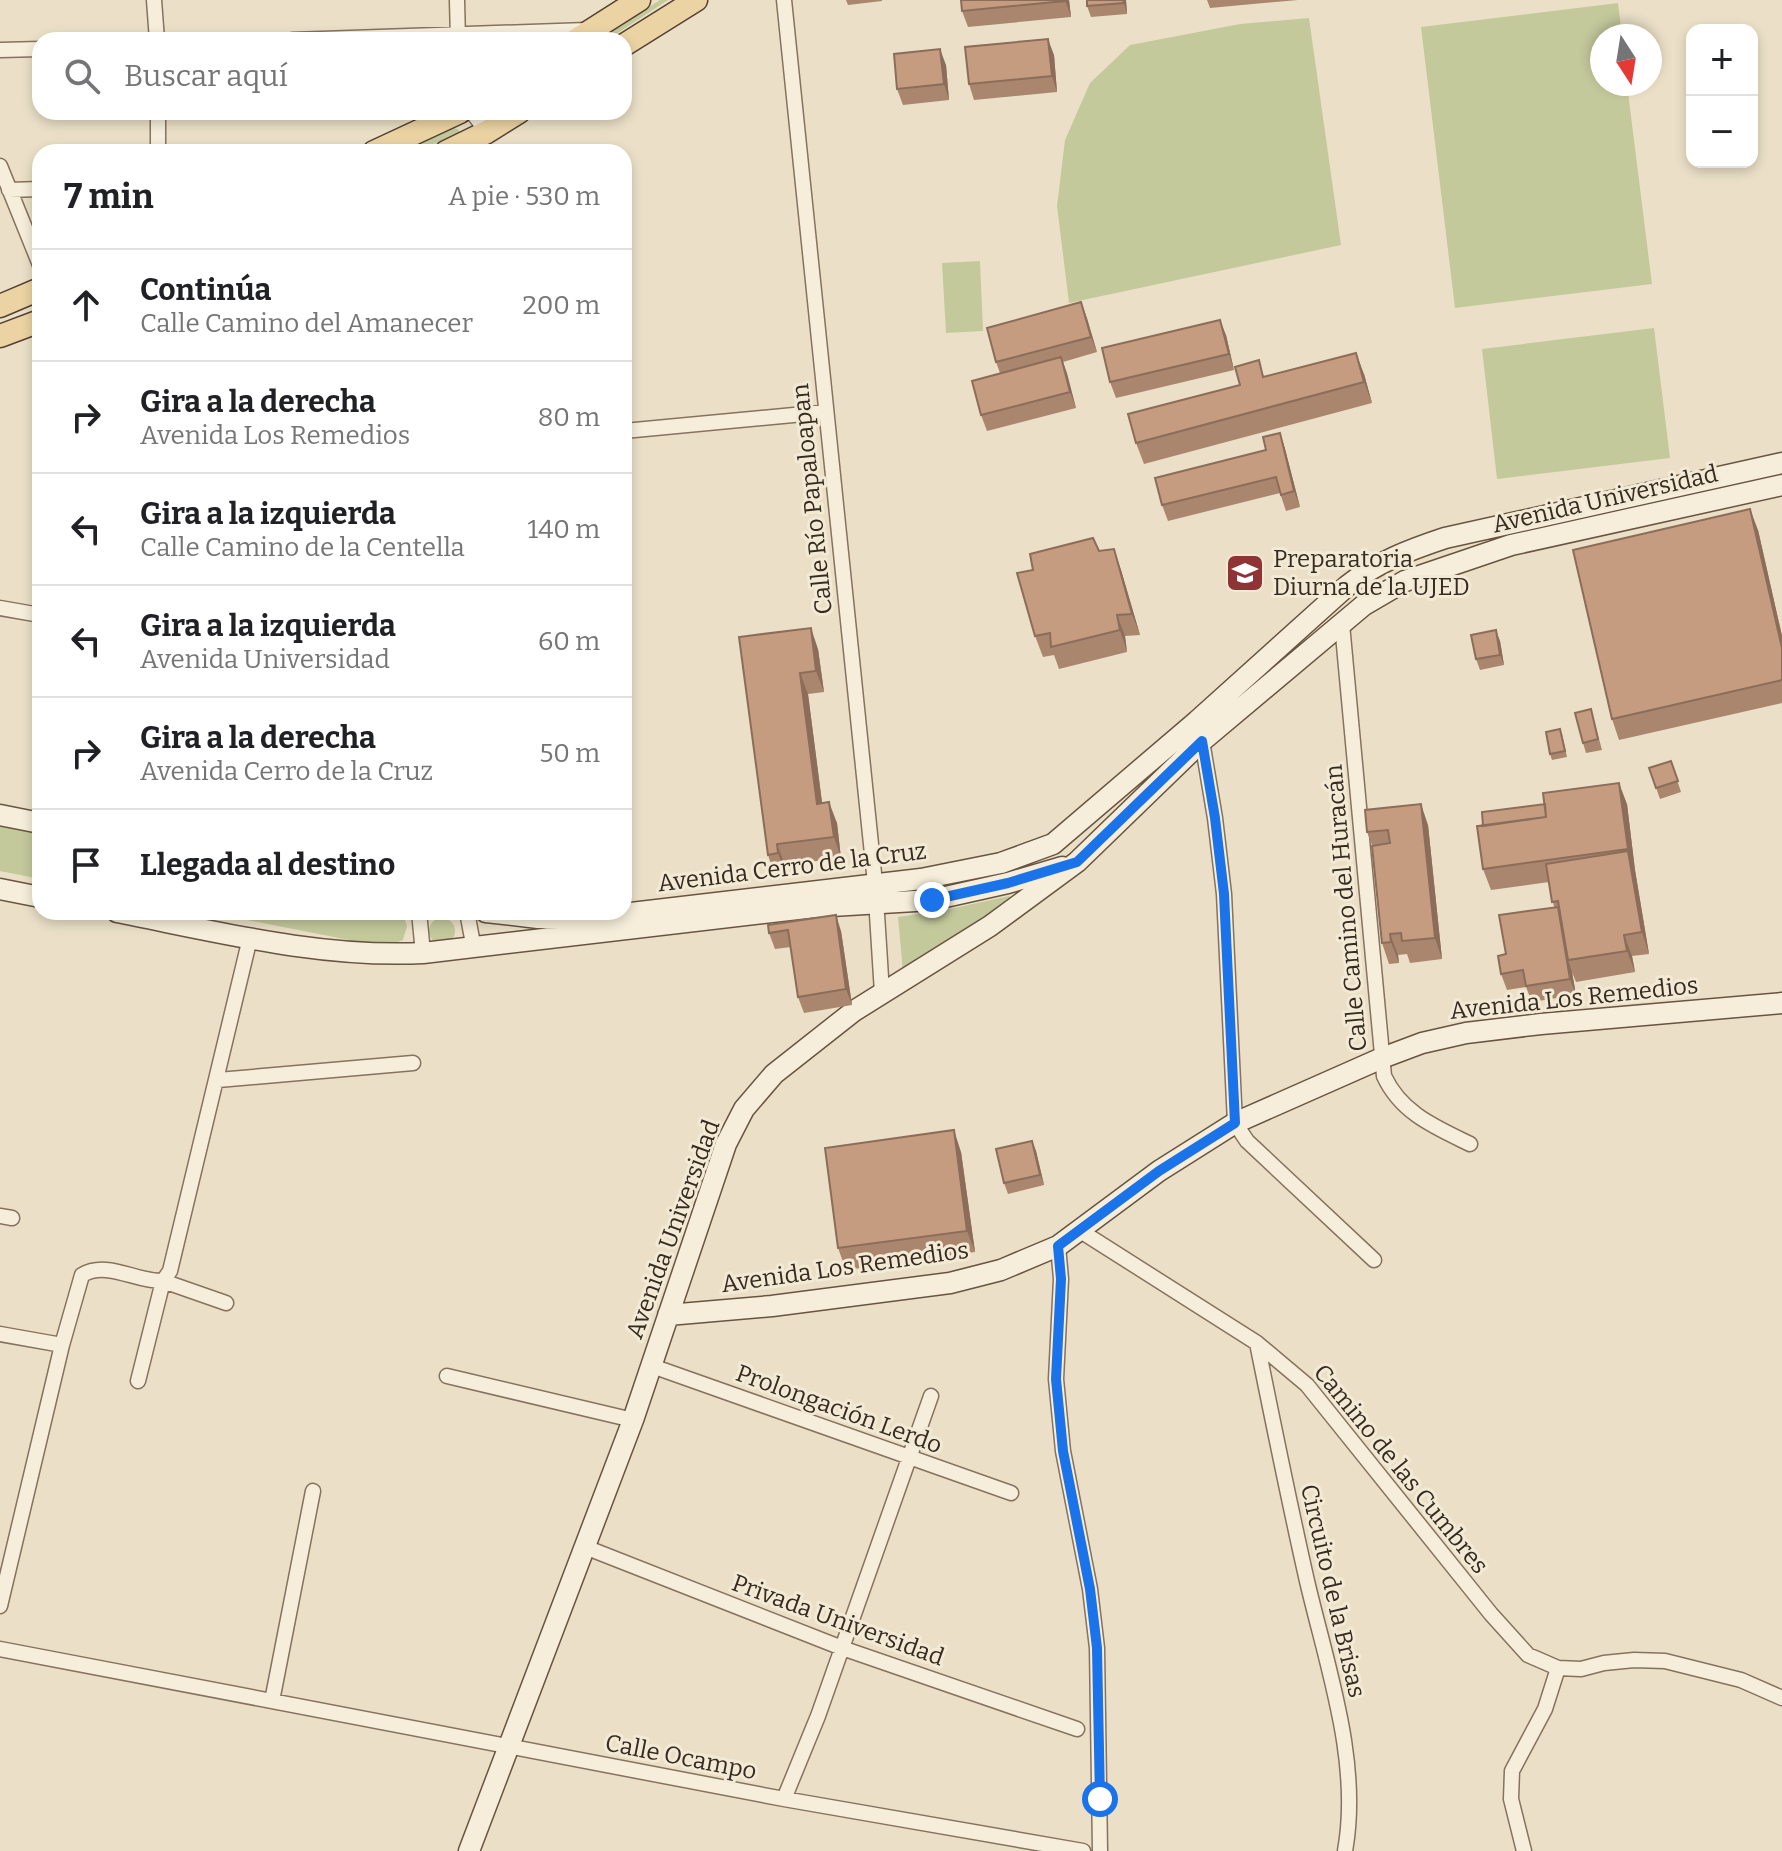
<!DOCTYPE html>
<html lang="es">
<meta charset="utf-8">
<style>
body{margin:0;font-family:Bitter,serif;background:#f2f2f2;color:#202124}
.controls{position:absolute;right:24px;top:24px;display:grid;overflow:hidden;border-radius:16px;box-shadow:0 4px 12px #0003}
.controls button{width:72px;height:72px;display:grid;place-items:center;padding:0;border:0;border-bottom:2px solid #e0e0e0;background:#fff;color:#202124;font:40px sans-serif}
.compass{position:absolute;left:1590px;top:24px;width:72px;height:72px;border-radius:50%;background:#fff;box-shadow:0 4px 12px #0003;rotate:168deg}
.stop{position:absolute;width:24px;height:24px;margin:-18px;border:6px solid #1a73e8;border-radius:50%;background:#fff}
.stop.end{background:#1a73e8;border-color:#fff;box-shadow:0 2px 8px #0008}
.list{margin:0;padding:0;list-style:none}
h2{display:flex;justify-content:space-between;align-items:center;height:104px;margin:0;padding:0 32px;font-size:34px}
h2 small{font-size:26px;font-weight:400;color:#757577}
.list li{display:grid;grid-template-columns:52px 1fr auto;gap:24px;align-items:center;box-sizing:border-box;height:112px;padding:0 32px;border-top:2px solid #e0e0e0}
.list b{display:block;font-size:30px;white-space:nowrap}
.list p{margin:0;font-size:26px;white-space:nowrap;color:#757577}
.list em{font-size:26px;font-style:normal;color:#757577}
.icon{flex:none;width:44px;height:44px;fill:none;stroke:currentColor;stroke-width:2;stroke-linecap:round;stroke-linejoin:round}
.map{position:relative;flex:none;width:1782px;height:1851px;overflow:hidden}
.search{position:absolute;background:#fff;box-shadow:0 4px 12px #0003;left:32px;top:32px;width:600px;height:88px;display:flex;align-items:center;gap:20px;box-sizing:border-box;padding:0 28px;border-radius:24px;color:#757577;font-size:30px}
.panel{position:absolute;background:#fff;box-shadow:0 4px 12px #0003;left:32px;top:144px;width:600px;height:776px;border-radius:24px}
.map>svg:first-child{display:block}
.green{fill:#c4c99c}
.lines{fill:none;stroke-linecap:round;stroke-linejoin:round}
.street-casing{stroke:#86725e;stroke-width:17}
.secondary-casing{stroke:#685441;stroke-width:23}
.primary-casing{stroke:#544132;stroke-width:25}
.street{stroke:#f6eeda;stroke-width:14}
.secondary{stroke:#f6eeda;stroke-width:20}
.primary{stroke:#ebd3a3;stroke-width:22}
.wall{fill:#aa866e}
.shaded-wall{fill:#8b6d5a}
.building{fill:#c69c80;stroke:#8b6d5a;stroke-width:2}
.route{stroke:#1a73e8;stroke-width:10}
.labels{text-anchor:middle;stroke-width:6;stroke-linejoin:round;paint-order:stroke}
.street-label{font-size:24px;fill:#372b20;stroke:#f3ead6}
.poi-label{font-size:24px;fill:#372b20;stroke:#f3ead6;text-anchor:start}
</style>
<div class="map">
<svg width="1782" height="1851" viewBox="0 0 1782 1851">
<rect width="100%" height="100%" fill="#ebe0c7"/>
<path class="green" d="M660,0H668L607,40H598Z
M1618,3L1622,36H1602V84H1627L1652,284L1455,308L1421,27Z
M1309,18L1341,245L1069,303L1057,206L1065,140L1090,83L1130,45L1240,24Z
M454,128L459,130L458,134L414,152H397Z
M980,261L983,331L946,333L942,263Z
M1654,328L1670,458L1497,479L1482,349Z
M0,825L40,833V879L0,871Z
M1009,896L1011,900L907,973L903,972L898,917L950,909Z
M207,912H402L407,926L403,940L392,944L374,945Z
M429 931a13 13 0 1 1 26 0a13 13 0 1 1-26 0Z"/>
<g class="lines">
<defs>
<path id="street" d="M154,0L157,40
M457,0L458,40
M784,0L875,883L882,993
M292,40L587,30
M0,50L40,49
M158,112V152
M472,112L487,132
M0,166L40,265
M9,190L40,189
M624,431L825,412
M0,608L40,615
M1342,624L1384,1076C1401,1113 1435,1127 1470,1144
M1202,741L1215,818L1224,894L1235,1123L1247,1141L1374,1260
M419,912L423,953
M467,912L474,949
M218,1080L413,1063
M0,1216L12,1218
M1079,1230L1257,1343L1307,1385L1491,1614L1528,1655L1558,1668L1581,1669L1604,1663L1634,1660L1665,1661L1741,1680L1782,1698
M1058,1246L1061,1279L1056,1379L1063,1451L1090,1589L1097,1648L1100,1851
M0,1334L62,1345
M1257,1343C1273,1422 1289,1502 1307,1581C1327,1667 1361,1762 1345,1851
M652,1366L1011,1493
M447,1376L633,1420
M138,1381L163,1281L170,1271L250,938
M585,1547L842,1648L1077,1729
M0,1606L62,1345L82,1275C107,1260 136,1282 163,1281L226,1303
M0,1649L784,1799L1083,1851
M272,1701L313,1491
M784,1799L818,1716L931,1396
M1524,1851L1511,1799L1512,1771L1545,1709L1558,1668"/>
<path id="secondary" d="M0,815L40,823
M0,889L40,897
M117,912C218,932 320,958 423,953L815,907L932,900L1008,883L1062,867
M486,912L538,918L580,919L921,879L1001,863L1053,844L1197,721L1347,586C1377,562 1409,550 1445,538L1782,463
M668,1315L772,1306L950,1283L1001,1270L1058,1246L1159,1171L1235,1123L1382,1058L1422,1043L1466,1033L1541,1024L1782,1003
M469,1851L633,1420L726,1144L744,1109L774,1074L854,1011L990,926L1077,862L1202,741L1364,605L1405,581L1511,545L1782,485"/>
<path id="primary" d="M576,40L639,0
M624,45L696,0
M374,152L460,112
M446,152L487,132L519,112
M0,306L40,289
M0,336L40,321"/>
</defs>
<use href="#street" class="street-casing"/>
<use href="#secondary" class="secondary-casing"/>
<use href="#primary" class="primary-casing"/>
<use href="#street" class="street"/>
<use href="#secondary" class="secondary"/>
<use href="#primary" class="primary"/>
</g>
<path class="wall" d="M846,0H882V1L848,5Z
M961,0H1069L1071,17L968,27L962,11Z
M1126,0L1127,14L1091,17L1087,6Z
M1207,0H1298L1210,8Z
M1054,55L1057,92L974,100L969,84Z
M946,65L949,100L903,105L897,89Z
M1081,302L1097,352L1063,362L1076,408L987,431L981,415L1000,373L996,362Z
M1226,335L1234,370L1116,398L1110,382Z
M1364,374L1372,403L1144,464L1136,443L1240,385L1265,377Z
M1280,433L1285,449L1300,507L1286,511L1280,493L1168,521L1162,505L1266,450Z
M1758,530L1782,636V703L1619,740L1612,719Z
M1099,551L1121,570L1140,635L1125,636L1127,652L1059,669L1054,655L1043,657L1035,636L1033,570Z
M739,637L818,649L824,692L808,694L822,803L837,823L841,858L785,865L786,875L775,876L768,855Z
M1500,641L1504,665L1480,670L1476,659Z
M1591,709L1602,750L1586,753L1583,743Z
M1562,734L1567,757L1552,760L1550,754Z
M1671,761L1681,792L1660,799L1649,768Z
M1627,804L1635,870L1649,954L1632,956L1635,972L1576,982L1572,972L1576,995L1532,1002L1526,987L1507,990L1501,974L1506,954L1554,907L1549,882L1491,890L1483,869Z
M1428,825L1442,959L1410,963L1407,954L1398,955L1399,963L1389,964L1382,943L1372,845L1367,832Z
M768,925L841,931L852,1005L804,1013L798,997L791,947L775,949L769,933Z
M1032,1141L1036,1151L1044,1185L1008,1194L1004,1183Z
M961,1152L975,1252L846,1270L838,1248Z"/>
<path class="shaded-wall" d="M1065,0H1069L1071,17Z
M1123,0H1126L1127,14L1124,3Z
M1048,39L1054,55L1057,92L1052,76Z
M940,49L946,65L949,100L944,84Z
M1081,302L1087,318L1097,352L1091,337Z
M1220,320L1226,335L1234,370L1229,354Z
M1356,353L1364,374L1372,403L1364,382Z
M1061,357L1067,373L1076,408L1070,392Z
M1280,433L1285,449L1300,507L1294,491Z
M1750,509L1758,530L1782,636V648Z
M1114,549L1121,570L1140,635L1132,614Z
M1117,615L1125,636L1127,652L1120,630Z
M811,628L818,649L824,692L816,671Z
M1496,630L1500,641L1504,665L1500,655Z
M800,673L808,694L825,825L817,804Z
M1619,783L1627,804L1635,870L1649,954L1642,932L1628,849Z
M829,802L837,823L841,858L834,837Z
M1421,804L1428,825L1442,959L1435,938Z
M777,844L785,865L786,875L778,853Z
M1558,907L1568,960L1572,972L1576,995L1570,979Z
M836,915L841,931L852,1005L846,989Z
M1390,934L1398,955L1399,963L1391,942Z
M1624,935L1632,956L1635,972L1627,951Z
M954,1130L961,1152L975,1252L967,1231Z
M1032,1141L1036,1151L1044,1185L1040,1175Z"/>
<path class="building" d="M961,0H1065V1L962,11Z
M1087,0H1123L1124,3L1087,6Z
M1048,39L1052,76L969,84L965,47Z
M940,49L944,84L897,89L894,54Z
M1081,302L1091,337L996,362L987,328Z
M1220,320L1229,354L1110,382L1102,348Z
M1356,353L1364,382L1136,443L1128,414L1240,385L1235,367L1259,360L1263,377Z
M1061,357L1070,392L981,415L972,381Z
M1280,433L1294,491L1281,495L1276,477L1162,505L1155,478L1266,450L1263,437Z
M1750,509L1782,648V680L1612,719L1573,550Z
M1093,538L1099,551L1114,549L1132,614L1117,615L1120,630L1051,647L1050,633L1035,636L1017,573L1033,570L1030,554Z
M811,628L816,671L800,673L817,804L829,802L834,837L777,844L778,853L768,855L739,637Z
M1496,630L1500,655L1476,659L1471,635Z
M1591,709L1598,739L1583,743L1575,713Z
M1560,729L1565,751L1550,754L1546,732Z
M1671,761L1678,781L1656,788L1649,768Z
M1619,783L1628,849L1483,869L1477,826L1546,817L1543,793Z
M1421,804L1435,938L1402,941L1401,933L1390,934L1391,942L1382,943L1372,846L1390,843L1388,830L1367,832L1365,810Z
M1545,804L1546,817L1483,826L1482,812Z
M1628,851L1642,932L1624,935L1627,951L1568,960L1558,901L1552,902L1546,864Z
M1558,907L1570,979L1526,986L1523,970L1501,974L1498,956L1506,954L1499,915Z
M836,915L846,989L798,997L788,930L769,933L768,925Z
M954,1130L967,1231L838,1248L825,1148Z
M1032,1141L1040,1175L1004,1183L996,1149Z"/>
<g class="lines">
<path class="route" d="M932,900L1008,883L1077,862L1202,741L1215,818L1224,894L1235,1123L1159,1171L1058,1246L1061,1279L1056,1379L1063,1451L1090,1589L1097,1648L1100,1799"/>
</g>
<defs>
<symbol id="school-square" viewBox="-11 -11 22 22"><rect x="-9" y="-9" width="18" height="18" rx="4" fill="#903335" stroke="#f3ead6"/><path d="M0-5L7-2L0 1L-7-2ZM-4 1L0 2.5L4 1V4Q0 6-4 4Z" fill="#fff"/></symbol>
</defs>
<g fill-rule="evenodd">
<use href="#school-square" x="1223" y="551" width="44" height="44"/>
</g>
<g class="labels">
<g class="street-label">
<text transform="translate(812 499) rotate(-96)" y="8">Calle Río Papaloapan</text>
<text transform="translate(1605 499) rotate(-13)" y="8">Avenida Universidad</text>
<text transform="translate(792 867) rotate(-7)" y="8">Avenida Cerro de la Cruz</text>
<text transform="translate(1346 908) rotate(-95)" y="8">Calle Camino del Huracán</text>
<text transform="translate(1574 998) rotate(-6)" y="8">Avenida Los Remedios</text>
<text transform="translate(673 1229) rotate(-70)" y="8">Avenida Universidad</text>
<text transform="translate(845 1267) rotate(-8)" y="8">Avenida Los Remedios</text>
<text transform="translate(839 1409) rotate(20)" y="8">Prolongación Lerdo</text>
<text transform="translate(1401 1469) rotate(51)" y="8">Camino de las Cumbres</text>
<text transform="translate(1333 1591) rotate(77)" y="8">Circuito de la Brisas</text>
<text transform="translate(838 1620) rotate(20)" y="8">Privada Universidad</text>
<text transform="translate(681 1757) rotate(11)" y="8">Calle Ocampo</text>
</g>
<g class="poi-label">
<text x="1273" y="567">Preparatoria<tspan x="1273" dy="28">Diurna de la UJED</tspan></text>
</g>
</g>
</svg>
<div class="controls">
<button>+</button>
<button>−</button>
</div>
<svg class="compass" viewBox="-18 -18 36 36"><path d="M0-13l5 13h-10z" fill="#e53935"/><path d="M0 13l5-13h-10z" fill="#757577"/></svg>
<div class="stop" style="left:1100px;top:1799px"></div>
<div class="stop end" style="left:932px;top:900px"></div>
<div class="search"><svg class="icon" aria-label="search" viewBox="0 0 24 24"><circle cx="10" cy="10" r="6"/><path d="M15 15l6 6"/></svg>Buscar aquí</div>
<section class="panel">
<h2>7 min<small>A pie · 530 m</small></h2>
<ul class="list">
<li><svg class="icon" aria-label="ahead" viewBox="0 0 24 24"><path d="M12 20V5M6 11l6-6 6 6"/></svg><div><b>Continúa</b><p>Calle Camino del Amanecer</p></div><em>200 m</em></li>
<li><svg class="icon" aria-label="right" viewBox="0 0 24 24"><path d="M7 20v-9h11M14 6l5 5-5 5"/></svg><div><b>Gira a la derecha</b><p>Avenida Los Remedios</p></div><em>80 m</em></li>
<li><svg class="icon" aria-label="left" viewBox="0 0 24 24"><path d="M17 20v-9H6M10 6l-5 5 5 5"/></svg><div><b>Gira a la izquierda</b><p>Calle Camino de la Centella</p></div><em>140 m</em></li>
<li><svg class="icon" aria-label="left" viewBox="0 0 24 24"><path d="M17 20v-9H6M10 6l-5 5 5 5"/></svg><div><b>Gira a la izquierda</b><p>Avenida Universidad</p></div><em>60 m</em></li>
<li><svg class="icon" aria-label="right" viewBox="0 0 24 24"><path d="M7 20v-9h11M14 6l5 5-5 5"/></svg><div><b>Gira a la derecha</b><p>Avenida Cerro de la Cruz</p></div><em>50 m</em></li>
<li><svg class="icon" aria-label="arrive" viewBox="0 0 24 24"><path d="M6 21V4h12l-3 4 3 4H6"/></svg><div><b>Llegada al destino</b></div></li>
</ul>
</section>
</div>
